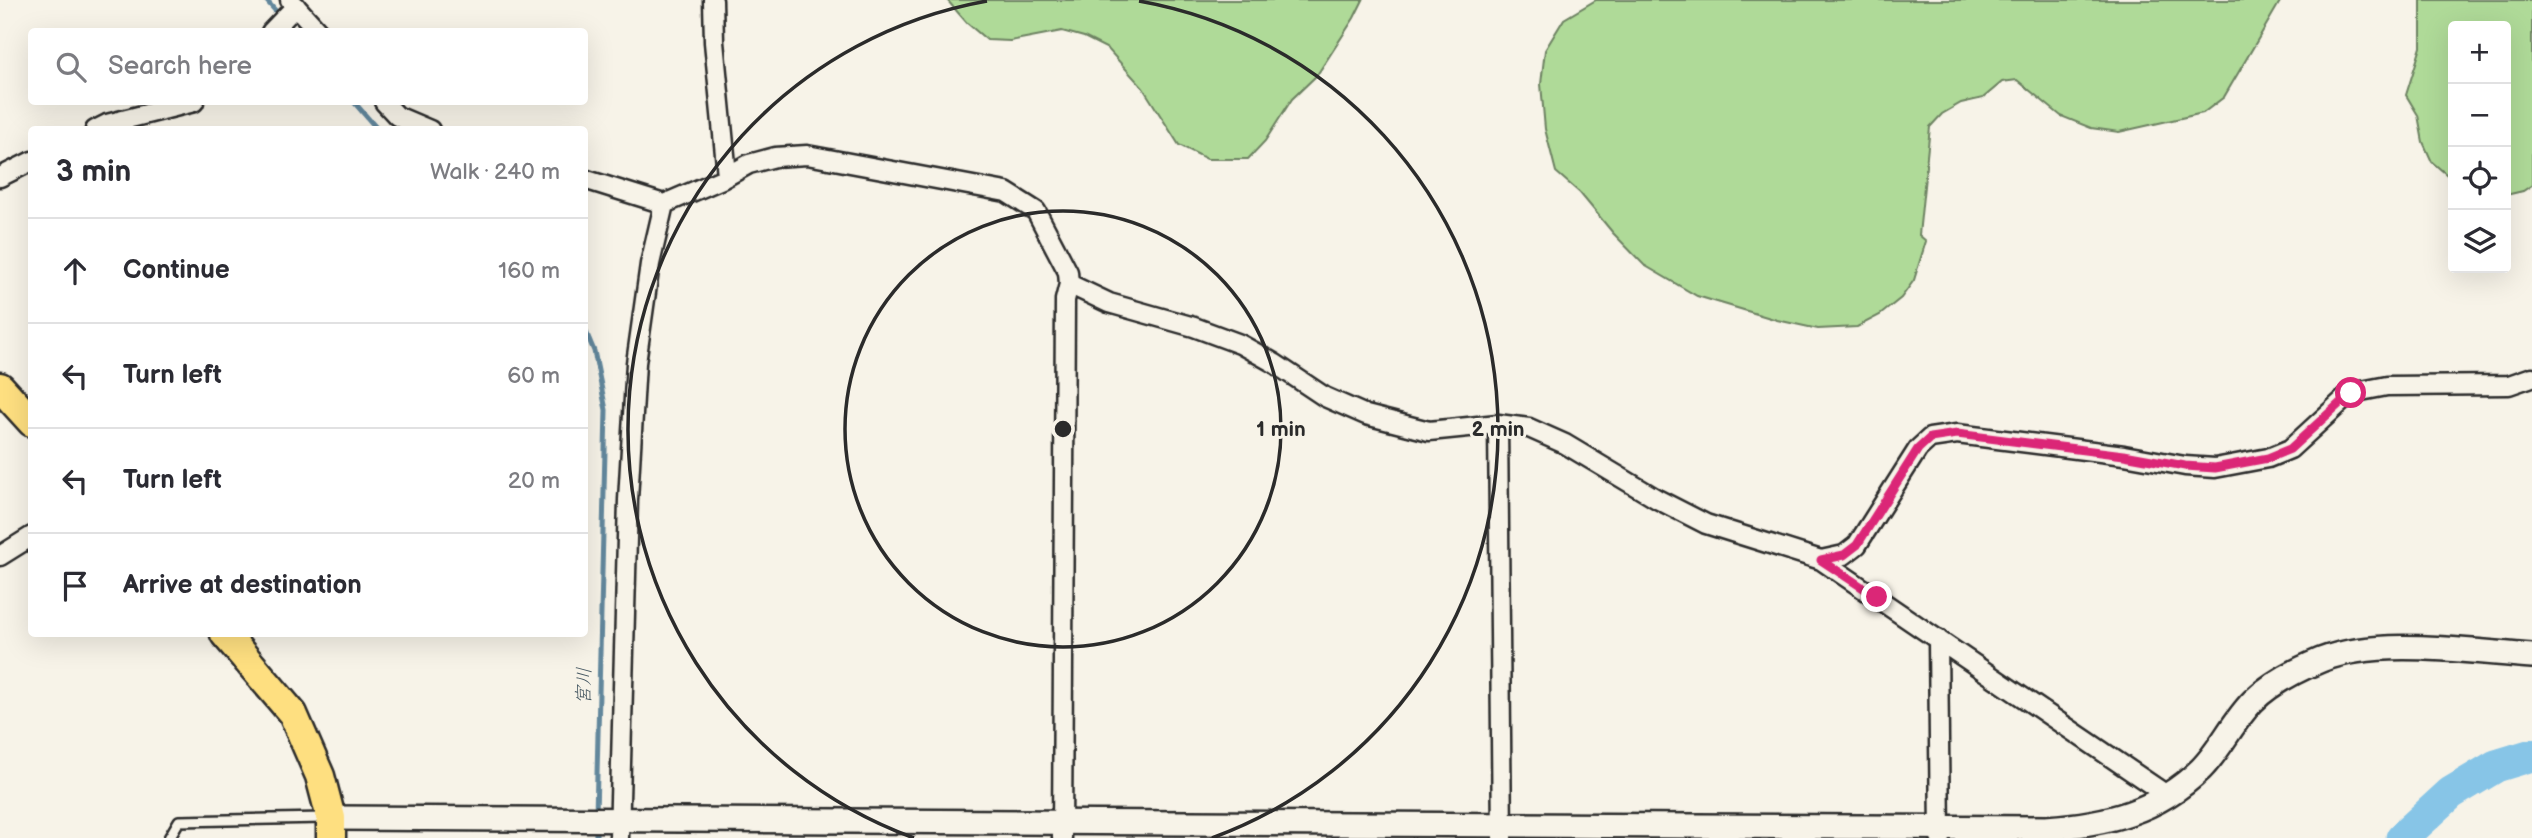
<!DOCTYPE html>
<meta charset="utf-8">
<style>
body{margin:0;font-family:"Balsamiq Sans","Klee One",sans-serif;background:#f2f2f3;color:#2b2b33}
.controls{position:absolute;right:21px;top:21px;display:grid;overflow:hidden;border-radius:7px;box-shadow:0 7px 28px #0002}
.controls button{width:63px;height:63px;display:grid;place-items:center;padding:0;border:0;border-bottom:2px solid #e1e1e2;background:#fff;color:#2b2b33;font:35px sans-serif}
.stop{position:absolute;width:21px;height:21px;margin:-16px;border:5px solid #db2777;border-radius:50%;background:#fff}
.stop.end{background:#db2777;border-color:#fff;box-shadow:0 2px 7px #0008}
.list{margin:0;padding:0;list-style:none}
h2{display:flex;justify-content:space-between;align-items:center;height:91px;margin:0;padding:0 28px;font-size:30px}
h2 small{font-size:23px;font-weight:400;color:#7c7c81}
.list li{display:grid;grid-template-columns:46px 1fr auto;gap:21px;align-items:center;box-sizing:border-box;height:105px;padding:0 28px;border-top:2px solid #e1e1e2}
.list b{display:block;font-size:26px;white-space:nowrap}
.list em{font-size:23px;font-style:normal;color:#7c7c81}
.icon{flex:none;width:38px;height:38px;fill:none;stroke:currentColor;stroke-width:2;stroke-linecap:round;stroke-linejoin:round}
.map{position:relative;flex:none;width:2532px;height:838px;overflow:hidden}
.search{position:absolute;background:#fff;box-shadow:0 7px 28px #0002;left:28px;top:28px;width:560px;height:77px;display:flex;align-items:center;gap:18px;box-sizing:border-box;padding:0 24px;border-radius:7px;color:#7c7c81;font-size:26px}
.panel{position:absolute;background:#fff;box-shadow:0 7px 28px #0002;left:28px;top:126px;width:560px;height:511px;border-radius:7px}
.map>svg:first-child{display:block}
.green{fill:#afda98;stroke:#6d8262;stroke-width:2}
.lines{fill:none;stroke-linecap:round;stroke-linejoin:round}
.stream{stroke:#62879c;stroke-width:5}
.river{stroke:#87c5e7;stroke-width:33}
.service-casing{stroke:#2b2b2b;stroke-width:14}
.minor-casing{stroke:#2b2b2b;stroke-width:23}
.tertiary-casing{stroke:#2b2b2b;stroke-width:28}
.primary-casing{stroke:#2b2b2b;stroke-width:33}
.service{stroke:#f7f3e8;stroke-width:9}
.minor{stroke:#f7f3e8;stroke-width:18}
.tertiary{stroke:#f7f3e8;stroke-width:23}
.primary{stroke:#fedf80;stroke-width:28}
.route{stroke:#db2777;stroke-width:9}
.ring{fill:none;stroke:#2b2b2b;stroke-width:3.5}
.labels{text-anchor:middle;stroke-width:6;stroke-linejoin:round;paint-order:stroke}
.water-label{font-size:19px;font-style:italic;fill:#475963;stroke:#f7f3e8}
.centre{fill:#2b2b2b;stroke:#f7f3e8;stroke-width:3.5}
.ring-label{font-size:21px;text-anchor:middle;font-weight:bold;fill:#2b2b2b;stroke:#f7f3e8;stroke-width:6;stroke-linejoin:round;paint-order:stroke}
</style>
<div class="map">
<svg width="2532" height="838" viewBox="0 0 2532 838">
<rect width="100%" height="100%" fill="#f7f3e8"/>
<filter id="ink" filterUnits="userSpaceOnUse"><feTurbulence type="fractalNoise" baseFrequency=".0143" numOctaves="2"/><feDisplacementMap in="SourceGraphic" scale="14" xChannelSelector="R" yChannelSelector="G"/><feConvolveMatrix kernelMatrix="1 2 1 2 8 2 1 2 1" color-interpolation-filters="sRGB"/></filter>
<g filter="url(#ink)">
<path class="green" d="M947,0H1363L1354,18L1317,75L1292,99L1265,141L1248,159H1207L1179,145L1143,88L1108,49L1084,37L1062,31L1010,41L987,40L967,23Z
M1596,0H2281L2224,97L2203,113L2119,132L2091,128L2061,116L2017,80L2002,82L1983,98L1961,103L1942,114L1930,127L1919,235L1926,241L1914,280L1901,298L1880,315L1857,327L1818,329L1777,320L1697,296L1644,265L1613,233L1580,193L1556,172L1545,129L1541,84L1545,50L1564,19Z
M2421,0H2532V185L2523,191L2506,195V26H2453V180L2432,162L2423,142L2418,115L2406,95L2421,47Z"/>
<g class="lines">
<path class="stream" d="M266,0L294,32
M354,102L378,130
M584,327L594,351L606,410L596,815
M596,838V824"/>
<path class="river" d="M2402,838L2451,793L2496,766L2532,755"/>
<defs>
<path id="service" d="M169,838L179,821L325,818"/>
<path id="minor" d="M290,0L319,32
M713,0L714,42L727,175
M271,32L296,6
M384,102L397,116L430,130
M95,130L107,124L194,102
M0,177L32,161
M584,179L664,204L722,179L749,164L775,157L807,155L1006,192L1036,211L1068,272L1069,284L1065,300L1062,838
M1069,284L1109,303L1194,327L1240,344L1274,363L1325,397L1366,415L1429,431L1498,424L1529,428L1565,444L1657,499L1706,524L1821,560L2168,796
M1498,424L1502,838
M0,556L32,536
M1821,560L1844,555L1857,545L1918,449L1930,438L1957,434L2124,455L2185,466L2215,468L2268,458L2290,449L2351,393L2387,386L2509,385L2532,377
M1938,639L1940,838
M619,838L628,500L636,363L650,264L664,204"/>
<path id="tertiary" d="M331,818L2046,828C2106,824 2157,812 2201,769C2221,749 2233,721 2253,701C2270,684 2299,669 2321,660C2379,637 2470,652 2532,656"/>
<path id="primary" d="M0,387L32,422
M225,634L293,714L320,776L331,818V838"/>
</defs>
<use href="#service" class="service-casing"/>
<use href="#minor" class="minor-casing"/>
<use href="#tertiary" class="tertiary-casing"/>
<use href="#primary" class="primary-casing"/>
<use href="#service" class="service"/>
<use href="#minor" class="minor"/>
<use href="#tertiary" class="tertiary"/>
<use href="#primary" class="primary"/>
</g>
</g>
<g class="lines" filter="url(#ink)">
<path class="route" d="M1877,597L1821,560L1844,555L1857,545L1918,449L1930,438L1957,434L2124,455L2185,466L2215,468L2268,458L2290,449L2351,393"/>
</g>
<g class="ring">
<circle cx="1063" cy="429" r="218"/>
<path d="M914 838A435 435 0 0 1 987 1M1139 1A435 435 0 0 1 1212 838"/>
</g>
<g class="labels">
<g class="water-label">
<text transform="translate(583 686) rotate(-89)" y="7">宮川</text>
</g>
</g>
<circle cx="1063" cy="429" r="10" class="centre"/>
<g class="ring-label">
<text x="1281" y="436">1 min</text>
<text x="1498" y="436">2 min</text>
</g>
</svg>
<div class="controls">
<button>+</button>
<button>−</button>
<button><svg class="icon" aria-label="locate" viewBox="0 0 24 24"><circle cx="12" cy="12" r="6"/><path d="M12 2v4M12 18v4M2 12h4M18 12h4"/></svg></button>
<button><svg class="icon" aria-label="layers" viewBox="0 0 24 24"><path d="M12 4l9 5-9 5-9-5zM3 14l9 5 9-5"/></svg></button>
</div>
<div class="stop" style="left:2351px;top:393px"></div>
<div class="stop end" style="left:1877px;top:597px"></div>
<div class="search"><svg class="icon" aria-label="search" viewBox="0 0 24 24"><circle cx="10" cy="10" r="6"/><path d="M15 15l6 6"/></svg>Search here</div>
<section class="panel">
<h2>3 min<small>Walk · 240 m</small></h2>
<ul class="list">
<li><svg class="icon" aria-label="ahead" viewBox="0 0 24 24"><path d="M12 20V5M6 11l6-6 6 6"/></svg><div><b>Continue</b></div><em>160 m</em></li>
<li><svg class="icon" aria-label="left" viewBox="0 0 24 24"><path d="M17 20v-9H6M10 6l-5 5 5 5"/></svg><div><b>Turn left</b></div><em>60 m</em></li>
<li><svg class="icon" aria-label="left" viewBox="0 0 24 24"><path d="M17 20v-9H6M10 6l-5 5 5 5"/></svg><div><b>Turn left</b></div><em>20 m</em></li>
<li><svg class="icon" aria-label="arrive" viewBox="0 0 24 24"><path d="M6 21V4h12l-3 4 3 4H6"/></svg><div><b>Arrive at destination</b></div></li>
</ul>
</section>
</div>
